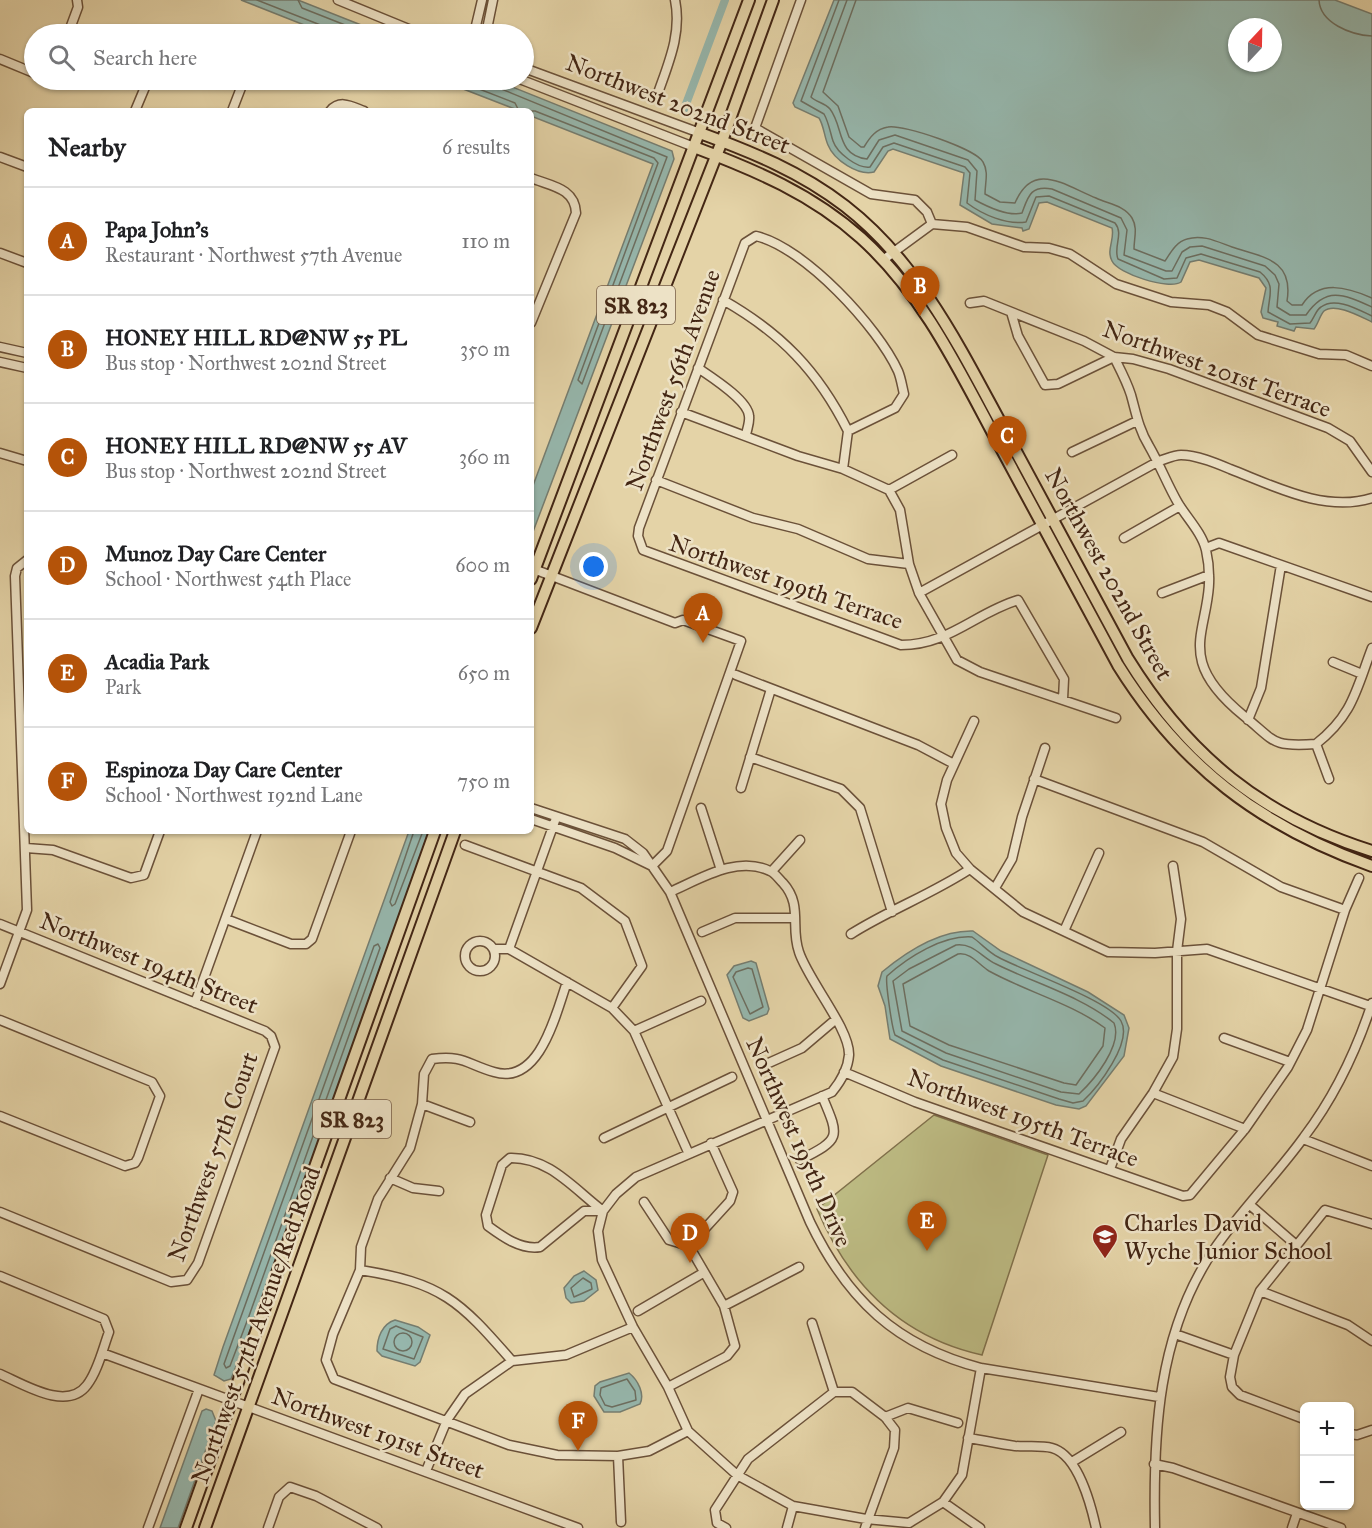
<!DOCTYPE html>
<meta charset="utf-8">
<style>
body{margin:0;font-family:"IM FELL Great Primer",serif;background:#f2f2f2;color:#202124}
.controls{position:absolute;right:18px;bottom:18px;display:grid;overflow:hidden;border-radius:9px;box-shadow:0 2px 4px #0004}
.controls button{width:54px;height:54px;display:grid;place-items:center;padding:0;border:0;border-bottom:2px solid #e0e0e0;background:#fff;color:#202124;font:30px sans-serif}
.compass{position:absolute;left:1228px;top:18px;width:54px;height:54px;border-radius:50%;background:#fff;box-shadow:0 2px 4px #0004;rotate:22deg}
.you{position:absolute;left:594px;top:567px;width:21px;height:21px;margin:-15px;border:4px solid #fff;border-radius:50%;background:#1a73e8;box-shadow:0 0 0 9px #1a73e833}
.badge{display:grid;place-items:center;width:39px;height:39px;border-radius:50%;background:#b45309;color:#fff;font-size:20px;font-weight:700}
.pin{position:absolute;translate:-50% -50px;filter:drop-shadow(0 2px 3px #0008)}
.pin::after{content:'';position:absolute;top:32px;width:21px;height:18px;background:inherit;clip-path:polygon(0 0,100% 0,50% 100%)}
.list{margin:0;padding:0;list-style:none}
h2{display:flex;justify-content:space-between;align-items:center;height:78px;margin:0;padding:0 24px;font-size:26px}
h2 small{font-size:20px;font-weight:400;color:#757577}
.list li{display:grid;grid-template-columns:39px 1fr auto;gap:18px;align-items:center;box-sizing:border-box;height:108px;padding:0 24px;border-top:2px solid #e0e0e0}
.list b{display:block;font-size:22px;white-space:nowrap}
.list p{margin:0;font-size:20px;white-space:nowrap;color:#757577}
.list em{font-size:20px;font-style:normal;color:#757577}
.icon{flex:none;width:33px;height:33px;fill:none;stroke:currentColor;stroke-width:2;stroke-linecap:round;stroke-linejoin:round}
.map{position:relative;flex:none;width:1372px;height:1528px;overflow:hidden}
.search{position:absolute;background:#fff;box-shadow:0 2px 4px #0004;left:24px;top:24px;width:510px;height:66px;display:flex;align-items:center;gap:15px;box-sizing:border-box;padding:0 21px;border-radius:33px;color:#757577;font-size:22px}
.panel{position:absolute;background:#fff;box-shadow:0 2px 4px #0004;left:24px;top:108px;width:510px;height:726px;border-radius:9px}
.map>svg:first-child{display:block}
.green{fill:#bcba82;stroke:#80704b;stroke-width:1.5}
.water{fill:#96b7ad;stroke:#757d70;stroke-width:1.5;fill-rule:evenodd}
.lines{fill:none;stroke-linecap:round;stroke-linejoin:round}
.shore{stroke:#6c6e60;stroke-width:1.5}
.canal{stroke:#96b7ad;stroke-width:8}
.minor-casing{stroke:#6b5139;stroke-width:11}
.major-casing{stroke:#432614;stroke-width:14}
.minor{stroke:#ede2c6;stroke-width:8}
.major{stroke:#e4d3a7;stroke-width:10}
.labels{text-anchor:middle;stroke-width:5;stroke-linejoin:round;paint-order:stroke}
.shield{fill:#ede2c6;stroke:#765e49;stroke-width:1.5}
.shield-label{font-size:22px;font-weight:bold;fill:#432614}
.street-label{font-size:24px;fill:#432614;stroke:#ede2c6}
.poi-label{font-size:24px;fill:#432614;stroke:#ede2c6;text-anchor:start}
</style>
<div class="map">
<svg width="1372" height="1528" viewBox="0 0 1372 1528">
<rect width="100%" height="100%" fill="#e4d3a7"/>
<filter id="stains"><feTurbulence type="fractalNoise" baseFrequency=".00333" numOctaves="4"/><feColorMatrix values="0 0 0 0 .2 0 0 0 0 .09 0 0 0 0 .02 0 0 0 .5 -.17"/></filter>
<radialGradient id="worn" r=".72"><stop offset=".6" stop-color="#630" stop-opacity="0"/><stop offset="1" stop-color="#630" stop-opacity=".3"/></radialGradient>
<path class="green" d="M934,1115L1048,1155L982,1355C901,1337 849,1285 817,1209Z"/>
<path class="water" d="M241,0H298L384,34H327Z
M834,0H1335L1372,14V322C1361,317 1335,302 1324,311C1320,315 1318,324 1314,329L1296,327L1294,331L1277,326L1278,322L1263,318L1261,312L1266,288L1259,278L1199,260L1190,262L1181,282C1169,290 1118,274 1112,261C1106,250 1115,239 1112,228L1047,202L1039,203L1029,229L1023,231L1022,228L992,224L960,205L964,173L893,149L888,151L874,172C858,176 834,160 828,145C824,136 824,126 819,118L795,107L793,103ZM1237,27H1273V63H1237Z
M440,80H495L672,151L674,159L531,537V491L653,164L531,116V111H520Z
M409,831H430L255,1318L231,1379L224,1381L214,1375L223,1347Z
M973,931L1001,951L1088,992L1124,1015L1129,1028L1124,1056L1086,1106L1079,1109L1056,1105L941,1066L890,1039L885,1006L878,986L882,972C906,952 940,930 973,931Z
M751,961L756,963L769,1009L767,1014L749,1021L743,1018L727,975L734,966Z
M584,1271L596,1280L598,1290L584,1301L571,1303L566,1298L564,1288L574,1276Z
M395,1320L418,1327L430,1335L420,1362L415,1366L382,1356L377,1351C377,1338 382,1324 395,1320Z
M629,1373C638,1380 645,1394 640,1404L620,1412H604L594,1396L595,1386L600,1382Z
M206,1409L212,1411L216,1421L178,1528H160L202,1411Z"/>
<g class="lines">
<path class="shore" d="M257,0L323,26L327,34
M298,0L302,8L368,34
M839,0L801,101L824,114C829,123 830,132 833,141C837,153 858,169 870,167L883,147L894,143L965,167L970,173L967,203C983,215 1007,225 1026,222L1036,197L1049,196L1115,223C1124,234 1113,247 1118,259L1164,279L1177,278L1186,258L1201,254L1260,272C1276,285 1269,295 1268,312L1290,324L1310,323C1314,318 1316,310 1321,307C1335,296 1359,310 1372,316
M847,0L811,97C816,102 825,103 830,109C844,127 836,155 867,159L879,140L895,135L968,160L977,171L975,200C988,207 1008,217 1022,213C1028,197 1030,185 1052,189L1121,218L1127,230L1124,255L1166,271H1172L1182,252L1190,247L1202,246L1265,266L1275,275L1279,284L1277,307L1290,315H1306C1326,286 1343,294 1372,307
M856,0L823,92L838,106L849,137L861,147H864C870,137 876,129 888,127C903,124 976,149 983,162C989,172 985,183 985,194L1000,202L1015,203C1033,160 1064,185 1096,198C1108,204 1124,205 1132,218C1138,228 1134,238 1134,249L1165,261C1171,252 1176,242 1187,239C1203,234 1218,242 1232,247C1262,257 1294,259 1287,301L1292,305H1302C1319,279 1347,287 1372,298
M1319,0C1320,23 1351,35 1372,36
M456,80L515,103L519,111
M495,80L499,88L667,157L582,384L578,380L658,163L654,158L535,111H529
M414,831L390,902L392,906L395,904L423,831
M972,937C981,943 988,952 998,957C1023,971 1109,1000 1121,1021C1133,1042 1098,1087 1083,1101L1073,1103L1059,1099L943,1060L895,1035C892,1028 885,981 887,976C908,957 943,935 972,937Z
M378,944L380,948L249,1316L230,1366L226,1368L224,1364L374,946Z
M956,945C974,943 981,957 996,964C1034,983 1081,996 1114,1023C1123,1045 1094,1080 1079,1094L1061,1092L946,1053L902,1031L893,981L909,969Z
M958,954C971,952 979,965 989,971C1027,992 1071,1003 1105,1028L1103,1046L1076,1085L1064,1083L949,1045L910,1026L903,984Z
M748,968L752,969L763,1007L750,1014L733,977L736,972Z
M583,1278L591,1283L592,1289L574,1297L571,1288Z
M396,1326L423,1337L414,1359L383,1349L390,1329Z
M394 1342a9 9 0 1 1 18 0a9 9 0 1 1-18 0Z
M627,1379L635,1391L636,1400L612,1407L605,1405L600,1395L601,1388Z"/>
<path class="canal" d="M683,112L725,0"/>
<defs>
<path id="minor" d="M338,0L421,34
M801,0L755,128L871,194L915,200L927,212L932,224
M68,34L78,7L77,0
M474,34L482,0
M486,34L493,0
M0,59L34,73
M524,68L700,133
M522,80L694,147
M657,96C668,64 682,34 675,0
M135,111L148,80
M232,111L244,80
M330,111C340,99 351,106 364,111
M0,157L27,167
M531,178C551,186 575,188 576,213L531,323
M932,224L967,227L1024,247L1049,248L1070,254L1116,284L1171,302L1209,305L1227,312L1258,335L1319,354L1346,355L1372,366
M0,253L27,263
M883,260L932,224
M723,300C781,333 818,371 848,431
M970,303L984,301L1084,341L1114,357L1133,359L1169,369L1328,428L1350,441L1372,472
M1011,312L1018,336L1045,385L1058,384L1114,357C1120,369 1127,382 1131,395C1136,413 1139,430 1149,446C1160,465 1167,484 1178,503C1187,518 1202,533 1206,550C1223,625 1162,649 1244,716C1276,742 1271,747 1316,744
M0,347L27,353
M0,362L27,368
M698,368C711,377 748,400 749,416C750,422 747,429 746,435
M681,412L798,456L843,469L889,490L900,510L909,564L919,593L957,660L980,672L1116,718
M848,431L895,408L904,394C902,386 901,378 898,371C878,327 804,247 756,236L745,243L639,528L638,536L643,550L901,645C949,645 975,613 1018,600L1064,679L1063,699
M1072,452L1137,421
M0,453L27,461
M843,469L848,431
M656,480L753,518L798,529L868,559L909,564
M889,490L952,455
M1124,538L1180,506
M1206,548L1219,543L1372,597
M531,568L675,623L683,620L741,641L667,851L652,866
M919,593L1159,461C1166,459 1174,455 1181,455C1197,455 1216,463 1230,469C1274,486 1325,513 1372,498
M1162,593L1209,575
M1333,662L1362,674
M736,675L918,745L954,764
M1248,720L1261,688L1281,565
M974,721L947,780L941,804L946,828L956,853L970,869L1023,912L1108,952L1155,953L1207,949L1370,1006
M1316,744C1353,715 1356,690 1372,648
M1316,744L1329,779
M750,757L841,789L860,808L892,912
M1034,779L1203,842L1281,887L1345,910
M741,788L771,689
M531,808L625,839L643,853L670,892L810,1222C847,1299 896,1346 981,1368L1159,1397
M701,808L721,870
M531,819L615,848L652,866
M465,845L581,888L625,921L642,966L612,1008
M26,848L53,850L131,878L144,875L160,831
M772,871L800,840
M995,888L1012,859L1022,817L1045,748
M670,892C700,879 737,855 770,871C775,873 779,879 783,883C803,905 790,927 799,952C808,980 850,1029 849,1055C848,1069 841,1081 832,1092L636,1177L616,1194L603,1211L598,1231L602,1260L633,1327L668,1387L688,1431L737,1475L793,1506L866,1519L909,1523L943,1502L962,1475L981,1368
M226,919L291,944H306L312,939L351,831
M0,924L265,1031L271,1036L275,1047L198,1263L187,1280L171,1282L0,1212
M1064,931L1099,853
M702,932L735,918H794
M851,934C889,910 932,894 970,869
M465 956a15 15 0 1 1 30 0a15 15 0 1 1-30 0Z
M495,949H509L612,1008L634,1031L688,1152
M509,949L556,818
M567,982C556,1013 540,1086 494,1072C466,1064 464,1055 432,1059L424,1074L422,1104L410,1148L378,1199L361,1247L360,1270L333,1334L326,1360L334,1379L509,1445L557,1455L618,1456L649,1451L688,1431
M0,984L27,910L15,576L17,568L27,560
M195,1003L257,831
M0,1020L152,1082L160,1096L138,1158L135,1163L125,1166L0,1116
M634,1031L701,1001
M1224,1038L1290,1062
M762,1066L802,1048L835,1020
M844,1072L915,1102L1183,1196L1190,1195L1245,1129L1288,1067L1307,1030L1345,910L1359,878
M1153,1093L1245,1129
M422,1104L470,1122
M604,1138L732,1077
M1303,1139L1372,1166
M510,1158C549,1157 574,1189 603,1211H584L540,1247C521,1250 503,1237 488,1226L486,1215L502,1165Z
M800,1160C841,1139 840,1138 822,1096
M1110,1169L1121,1139L1153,1093L1173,1057L1177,1029V951L1181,919L1173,866
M390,1178L413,1188L439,1191
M644,1202L669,1240L689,1246
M1250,1205L1295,1244
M689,1246L730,1201L733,1192L711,1143
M360,1270C442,1283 459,1300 512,1361L566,1355L633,1327
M0,1276L104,1319L109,1332C103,1348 98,1371 87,1385C67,1412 23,1384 0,1374
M1260,1291L1348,1325L1372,1341
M724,1306L799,1267
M638,1311L703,1273
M812,1323L834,1392
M1175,1334L1234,1355
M102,1353L578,1528
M668,1387L727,1356L735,1346L724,1306L689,1246
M885,1417L908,1408L958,1423
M1304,1419L1240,1395L1232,1387L1230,1377L1234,1355L1260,1291L1325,1210L1372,1224
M1350,1434L1357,1435L1372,1430
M968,1438C983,1440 999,1444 1015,1446C1027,1447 1041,1445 1052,1448C1078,1455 1091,1505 1096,1528
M618,1456L621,1522
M1072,1462L1121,1432
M1154,1464L1173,1468L1341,1528
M426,1471L447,1420L465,1394L512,1361
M943,1502L980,1528
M148,1528L199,1389
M268,1528L279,1497L290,1487L316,1496L377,1528
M726,1528L717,1523L715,1510L748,1459L834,1392H852L885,1417L895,1430L894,1448L865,1528
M787,1528L793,1506
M1155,1528C1153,1433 1158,1333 1213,1251C1240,1211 1276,1176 1304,1137C1335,1096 1356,1052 1372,1003
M1292,1528L1297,1513"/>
<path id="major" d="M700,133C752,152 801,172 845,206C920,264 961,350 1005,431C1046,507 1087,583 1128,659C1188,756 1263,817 1372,851
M694,147C755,170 812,194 861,238C922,293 957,366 995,437C1036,513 1077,589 1118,665C1181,766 1260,826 1372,866
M531,579L749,0
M531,628L722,141L773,0
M186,1528L435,831
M205,1528L455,831"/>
</defs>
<use href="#minor" class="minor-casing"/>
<use href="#major" class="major-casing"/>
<use href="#minor" class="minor"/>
<use href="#major" class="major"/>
</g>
<defs>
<symbol id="school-pin" viewBox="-11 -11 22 30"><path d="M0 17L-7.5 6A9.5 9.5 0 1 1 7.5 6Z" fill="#8f2418" stroke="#ede2c6"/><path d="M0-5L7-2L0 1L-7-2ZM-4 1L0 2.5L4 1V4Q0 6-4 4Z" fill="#fff"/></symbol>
</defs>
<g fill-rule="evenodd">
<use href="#school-pin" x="1090" y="1222" width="30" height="40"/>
</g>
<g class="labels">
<g class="shield">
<rect x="597" y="286" width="78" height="38" rx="4.5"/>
<rect x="313" y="1100" width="78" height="38" rx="4.5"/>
</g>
<g class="shield-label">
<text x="636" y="313">SR 823</text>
<text x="352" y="1127">SR 823</text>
</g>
<g class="street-label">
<text transform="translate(678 104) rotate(21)" y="8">Northwest 202nd Street</text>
<text transform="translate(1217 369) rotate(20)" y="8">Northwest 201st Terrace</text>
<text transform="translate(673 380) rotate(-70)" y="8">Northwest 56th Avenue</text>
<text transform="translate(1109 574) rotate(61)" y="8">Northwest 202nd Street</text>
<text transform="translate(786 582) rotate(19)" y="8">Northwest 199th Terrace</text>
<text transform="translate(149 963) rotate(22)" y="8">Northwest 194th Street</text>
<text transform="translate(1023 1118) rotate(20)" y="8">Northwest 195th Terrace</text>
<text transform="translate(799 1142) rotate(66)" y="8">Northwest 195th Drive</text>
<text transform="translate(213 1157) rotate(-70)" y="8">Northwest 57th Court</text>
<text transform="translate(256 1325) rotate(-70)" y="8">Northwest 57th Avenue/Red Road</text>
<text transform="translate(378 1433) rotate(20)" y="8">Northwest 191st Street</text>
</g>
<g class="poi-label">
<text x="1124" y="1231">Charles David<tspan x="1124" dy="28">Wyche Junior School</tspan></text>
</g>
</g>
<rect width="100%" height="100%" filter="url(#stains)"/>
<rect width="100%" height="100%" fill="url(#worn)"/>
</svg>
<div class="controls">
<button>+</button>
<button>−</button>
</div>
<svg class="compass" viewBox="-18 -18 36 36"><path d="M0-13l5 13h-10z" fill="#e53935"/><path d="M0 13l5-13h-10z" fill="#757577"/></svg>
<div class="you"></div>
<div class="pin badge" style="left:703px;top:643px">A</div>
<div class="pin badge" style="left:920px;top:316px">B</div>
<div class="pin badge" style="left:1007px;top:466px">C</div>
<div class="pin badge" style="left:690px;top:1263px">D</div>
<div class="pin badge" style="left:927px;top:1251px">E</div>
<div class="pin badge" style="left:578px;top:1451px">F</div>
<div class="search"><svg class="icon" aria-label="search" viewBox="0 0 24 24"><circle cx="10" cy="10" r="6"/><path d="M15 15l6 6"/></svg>Search here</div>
<section class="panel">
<h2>Nearby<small>6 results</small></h2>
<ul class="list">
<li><span class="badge">A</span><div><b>Papa John's</b><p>Restaurant · Northwest 57th Avenue</p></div><em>110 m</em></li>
<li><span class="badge">B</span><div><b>HONEY HILL RD@NW 55 PL</b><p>Bus stop · Northwest 202nd Street</p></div><em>350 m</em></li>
<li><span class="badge">C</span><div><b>HONEY HILL RD@NW 55 AV</b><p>Bus stop · Northwest 202nd Street</p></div><em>360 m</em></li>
<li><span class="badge">D</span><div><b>Munoz Day Care Center</b><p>School · Northwest 54th Place</p></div><em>600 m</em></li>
<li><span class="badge">E</span><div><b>Acadia Park</b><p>Park</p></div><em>650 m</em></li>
<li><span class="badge">F</span><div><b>Espinoza Day Care Center</b><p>School · Northwest 192nd Lane</p></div><em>750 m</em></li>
</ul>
</section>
</div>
